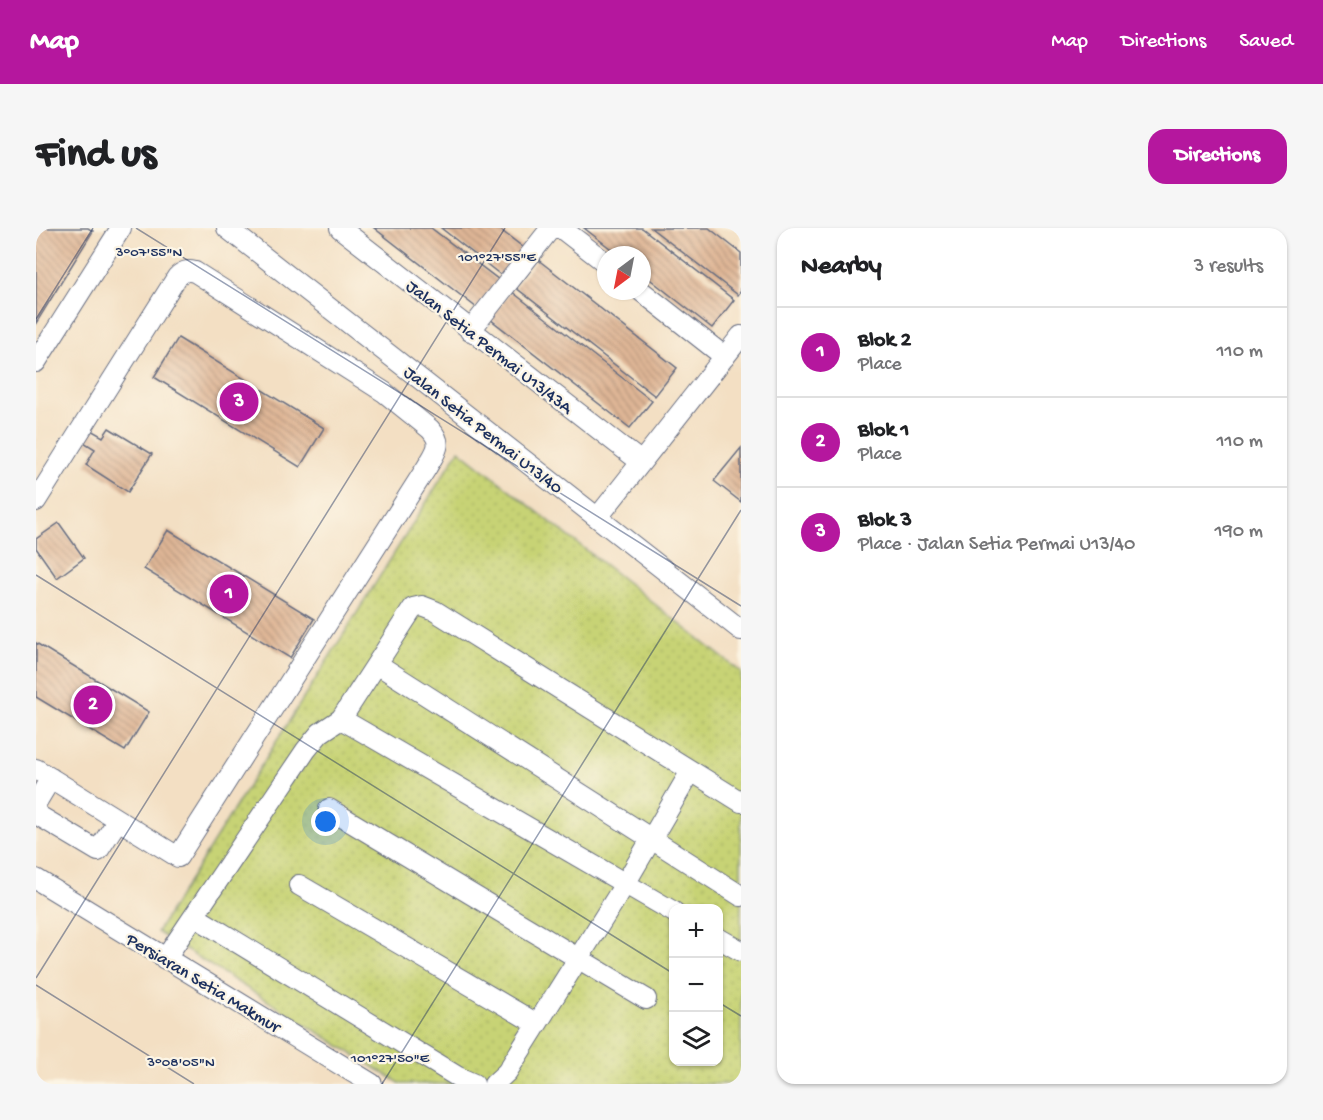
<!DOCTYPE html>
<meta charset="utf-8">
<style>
body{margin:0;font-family:"Gochi Hand",sans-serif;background:#f6f6f6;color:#202124}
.controls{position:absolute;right:18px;bottom:18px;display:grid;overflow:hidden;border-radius:12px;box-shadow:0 2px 4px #0004}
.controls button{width:54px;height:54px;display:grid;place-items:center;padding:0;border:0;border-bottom:2px solid #e0e0e0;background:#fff;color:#202124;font:30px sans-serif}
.compass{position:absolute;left:561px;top:18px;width:54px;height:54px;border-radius:50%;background:#fff;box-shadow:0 2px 4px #0004;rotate:212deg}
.you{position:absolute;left:290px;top:594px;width:21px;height:21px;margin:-15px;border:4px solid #fff;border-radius:50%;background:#1a73e8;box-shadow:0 0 0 9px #1a73e833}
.badge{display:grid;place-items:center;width:39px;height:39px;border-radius:50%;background:#b5179e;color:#fff;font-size:20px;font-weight:700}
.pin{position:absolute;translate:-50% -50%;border:3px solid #fff;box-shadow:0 2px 6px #0006}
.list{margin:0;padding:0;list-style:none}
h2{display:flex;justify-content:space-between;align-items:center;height:78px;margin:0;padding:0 24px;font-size:26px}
h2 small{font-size:20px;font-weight:400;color:#757577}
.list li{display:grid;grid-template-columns:39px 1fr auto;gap:18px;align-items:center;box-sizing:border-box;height:90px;padding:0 24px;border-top:2px solid #e0e0e0}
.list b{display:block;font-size:22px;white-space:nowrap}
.list p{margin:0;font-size:20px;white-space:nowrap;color:#757577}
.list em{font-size:20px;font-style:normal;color:#757577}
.icon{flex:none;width:33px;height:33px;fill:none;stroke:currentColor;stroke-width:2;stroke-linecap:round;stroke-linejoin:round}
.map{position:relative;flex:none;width:705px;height:856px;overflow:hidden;border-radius:18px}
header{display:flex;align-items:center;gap:36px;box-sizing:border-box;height:84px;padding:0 30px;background:#b5179e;color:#fff}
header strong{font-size:28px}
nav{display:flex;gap:33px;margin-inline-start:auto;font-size:21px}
.intro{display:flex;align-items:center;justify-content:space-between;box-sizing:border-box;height:144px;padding:0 36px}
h1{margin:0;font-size:42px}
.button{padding:15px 27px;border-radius:18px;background:#b5179e;color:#fff;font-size:21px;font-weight:700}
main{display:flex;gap:36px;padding:0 36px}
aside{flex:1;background:#fff;border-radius:18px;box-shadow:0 2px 4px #0004}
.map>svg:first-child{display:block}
.grass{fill:url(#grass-dots);stroke:#71816a;stroke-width:1.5;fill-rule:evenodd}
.building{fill:url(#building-back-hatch)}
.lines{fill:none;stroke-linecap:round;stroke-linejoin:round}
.minor-casing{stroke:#676d81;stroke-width:22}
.minor{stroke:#fff;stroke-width:20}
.ticks{fill:none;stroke:#1b2f5e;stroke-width:1.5;stroke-opacity:0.45}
.labels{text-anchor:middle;stroke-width:4.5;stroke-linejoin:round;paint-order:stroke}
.street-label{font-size:18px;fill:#1b2f5e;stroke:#fcf5e5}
.ticks-label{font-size:15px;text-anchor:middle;fill:#1b2f5e;stroke:#fcf5e5;stroke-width:4.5;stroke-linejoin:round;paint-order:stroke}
</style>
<header>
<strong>Map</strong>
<nav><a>Map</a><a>Directions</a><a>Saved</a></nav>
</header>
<div class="intro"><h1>Find us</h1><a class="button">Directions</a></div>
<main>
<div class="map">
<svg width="705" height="856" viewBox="0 0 705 856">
<defs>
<pattern id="grass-dots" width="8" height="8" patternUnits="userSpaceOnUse" patternTransform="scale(1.5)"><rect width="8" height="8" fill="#c7d375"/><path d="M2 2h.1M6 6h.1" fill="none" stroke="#aab568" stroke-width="1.8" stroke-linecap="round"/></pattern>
<pattern id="building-back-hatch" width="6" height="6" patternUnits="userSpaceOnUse" patternTransform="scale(1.5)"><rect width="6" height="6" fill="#dfb695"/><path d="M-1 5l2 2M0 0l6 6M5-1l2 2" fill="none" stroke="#b4947d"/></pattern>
</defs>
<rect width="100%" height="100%" fill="#fcf5e5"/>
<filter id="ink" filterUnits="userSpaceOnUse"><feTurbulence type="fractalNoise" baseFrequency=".0167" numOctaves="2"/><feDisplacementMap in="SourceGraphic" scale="12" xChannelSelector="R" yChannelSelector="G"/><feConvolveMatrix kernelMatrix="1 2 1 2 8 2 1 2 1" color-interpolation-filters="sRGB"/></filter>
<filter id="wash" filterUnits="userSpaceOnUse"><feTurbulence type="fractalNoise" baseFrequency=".008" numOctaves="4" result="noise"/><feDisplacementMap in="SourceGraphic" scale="24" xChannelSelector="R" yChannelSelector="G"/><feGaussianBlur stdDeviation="1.35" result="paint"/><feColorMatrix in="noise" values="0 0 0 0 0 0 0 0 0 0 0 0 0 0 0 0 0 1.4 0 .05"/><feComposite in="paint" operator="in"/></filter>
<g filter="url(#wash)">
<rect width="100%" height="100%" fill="#f3dfc3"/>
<path class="grass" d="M423,222L705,444V856H365L121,704ZM638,680H682V834H638Z"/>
<g id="blocks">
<path class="building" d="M0,0H52L57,3L0,95Z
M338,0H395L463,52L441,80Z
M405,0H462L488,20L466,48Z
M548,0H606L698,72L676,100L606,45V27H583Z
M615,0H673L705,25V63L702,67Z
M501,31L641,140L619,168L479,59Z
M475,63L616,173L594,200L454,91Z
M142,110L288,200L264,239L118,149Z
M73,200L116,226L92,264L50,237L59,221L46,213L53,201L67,209Z
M705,220V274L678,253Z
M23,295L48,330L21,350L0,320V311Z
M132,302L278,391L254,430L108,341Z
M0,415L113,484L89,523L0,469Z"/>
</g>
</g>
<g filter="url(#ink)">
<use href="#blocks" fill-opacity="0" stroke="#676d81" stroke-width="1.5"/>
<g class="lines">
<defs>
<path id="minor" d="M191,0L705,402
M304,0L605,234
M525,0L570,35
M605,63L689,129
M434,103L515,0
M0,134L85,0
M0,273L141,49C147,43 151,42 159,44L348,164L394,201C408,216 400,223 391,239L142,629L0,541
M562,289L705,108
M341,436L705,668
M305,491L377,380L386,378L399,383L705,574
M0,575L15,550
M293,581L610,771
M0,586L62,623L82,592
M0,651L336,856
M263,657L501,796
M158,688L422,849L438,856
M682,710L705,723
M129,731L270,522L284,505L305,491L638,684
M458,856L471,844L589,656L655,543"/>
</defs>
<use href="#minor" class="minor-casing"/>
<use href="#minor" class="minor"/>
</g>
</g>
<path class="ticks" d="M100,0L705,378M0,91L57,0M0,347L638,746M0,750L469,0M0,757L158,856M682,774L705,788M346,856L705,282"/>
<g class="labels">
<g class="street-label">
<text transform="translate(454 118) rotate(38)" y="6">Jalan Setia Permai U13/43A</text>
<text transform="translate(448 201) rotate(38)" y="6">Jalan Setia Permai U13/40</text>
<text transform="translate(168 754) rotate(31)" y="6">Persiaran Setia Makmur</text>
</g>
</g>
<g class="ticks-label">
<text x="113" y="28">3°07'55"N</text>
<text x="461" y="33">101°27'55"E</text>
<text x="354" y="834">101°27'50"E</text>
<text x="145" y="838">3°08'05"N</text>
</g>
</svg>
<div class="controls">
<button>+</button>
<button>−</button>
<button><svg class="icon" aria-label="layers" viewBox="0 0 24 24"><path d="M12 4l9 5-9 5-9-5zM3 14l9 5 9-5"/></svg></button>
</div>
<svg class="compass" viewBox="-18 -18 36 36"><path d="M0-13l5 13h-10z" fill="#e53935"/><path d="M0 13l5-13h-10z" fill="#757577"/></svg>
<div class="you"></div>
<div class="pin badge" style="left:193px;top:366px">1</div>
<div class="pin badge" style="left:57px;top:477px">2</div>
<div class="pin badge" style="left:203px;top:174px">3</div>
</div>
<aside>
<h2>Nearby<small>3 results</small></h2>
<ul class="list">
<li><span class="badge">1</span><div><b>Blok 2</b><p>Place</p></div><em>110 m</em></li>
<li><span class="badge">2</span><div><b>Blok 1</b><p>Place</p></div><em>110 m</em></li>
<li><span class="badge">3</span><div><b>Blok 3</b><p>Place · Jalan Setia Permai U13/40</p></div><em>190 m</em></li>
</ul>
</aside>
</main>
